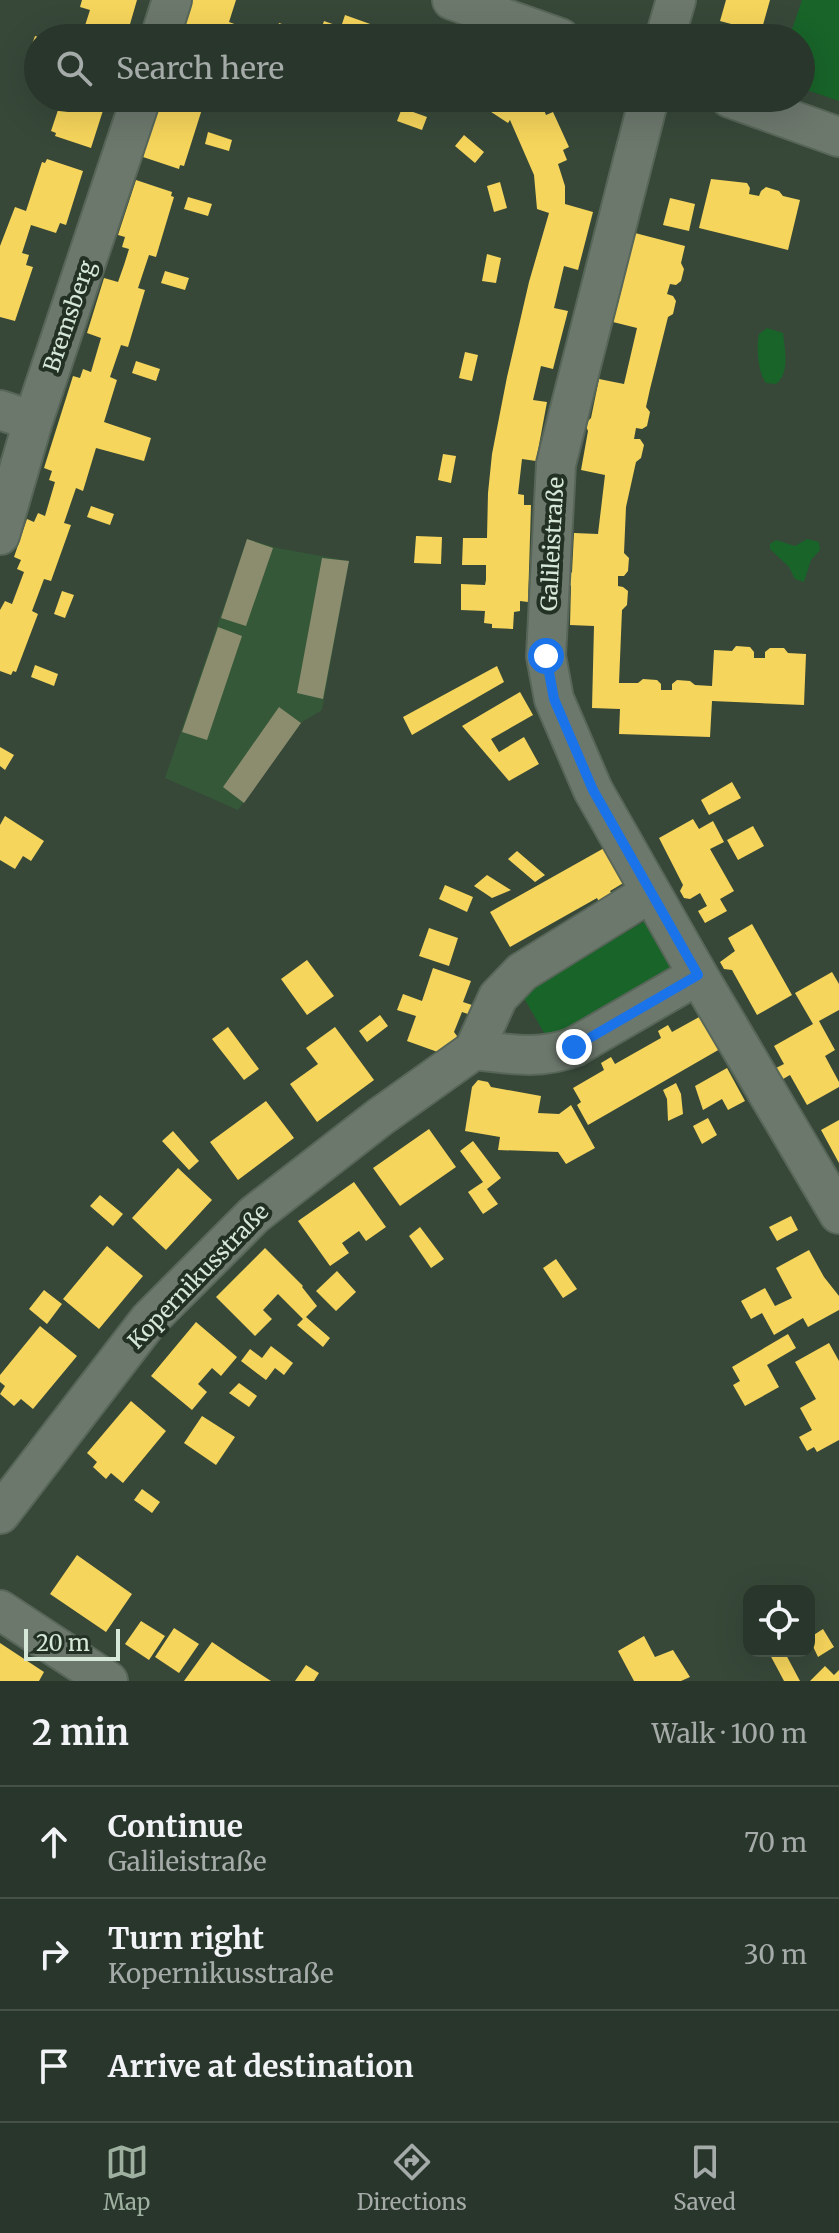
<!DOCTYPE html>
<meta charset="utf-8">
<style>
body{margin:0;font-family:Merriweather,serif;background:#354137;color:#f1f3f6}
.controls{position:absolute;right:24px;bottom:24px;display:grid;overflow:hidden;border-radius:16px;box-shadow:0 8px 32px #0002}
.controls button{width:72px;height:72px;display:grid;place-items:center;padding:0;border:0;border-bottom:2px solid #455047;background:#29362b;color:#f1f3f6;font:40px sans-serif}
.scale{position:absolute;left:24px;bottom:20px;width:96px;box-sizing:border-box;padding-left:8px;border:4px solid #d6e8d7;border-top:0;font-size:22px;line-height:28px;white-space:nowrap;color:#d6e8d7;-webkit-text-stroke:6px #233124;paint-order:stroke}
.stop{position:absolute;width:24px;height:24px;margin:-18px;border:6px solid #1a73e8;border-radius:50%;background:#fff}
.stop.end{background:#1a73e8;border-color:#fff;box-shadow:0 2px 8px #0008}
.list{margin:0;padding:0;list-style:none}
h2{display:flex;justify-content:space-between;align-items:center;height:104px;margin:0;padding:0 32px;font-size:34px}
h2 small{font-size:26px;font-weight:400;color:#a5aba9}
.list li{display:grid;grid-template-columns:52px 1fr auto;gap:24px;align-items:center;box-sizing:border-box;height:112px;padding:0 32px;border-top:2px solid #455047}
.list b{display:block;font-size:30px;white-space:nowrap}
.list p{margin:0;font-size:26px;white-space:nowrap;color:#a5aba9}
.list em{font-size:26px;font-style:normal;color:#a5aba9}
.icon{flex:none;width:44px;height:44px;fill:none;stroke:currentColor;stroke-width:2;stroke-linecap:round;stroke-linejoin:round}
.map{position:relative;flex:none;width:839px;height:1681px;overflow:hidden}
.search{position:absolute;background:#29362b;box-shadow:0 8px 32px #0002;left:24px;right:24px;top:24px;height:88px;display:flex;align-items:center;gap:20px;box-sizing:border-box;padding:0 28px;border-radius:44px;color:#a5aba9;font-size:30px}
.sheet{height:440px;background:#29362b}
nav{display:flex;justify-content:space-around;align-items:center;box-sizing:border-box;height:112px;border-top:2px solid #455047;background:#29362b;font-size:22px;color:#a5aba9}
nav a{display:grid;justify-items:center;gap:4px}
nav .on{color:#9eb0a0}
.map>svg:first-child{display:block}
.built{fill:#355838}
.green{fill:#186429}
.homes{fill:#f6d55c}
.industry{fill:#8c8c6e}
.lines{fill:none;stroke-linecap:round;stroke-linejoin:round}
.minor-casing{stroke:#576658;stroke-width:42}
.minor{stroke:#6d786d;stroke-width:38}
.route{stroke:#1a73e8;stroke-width:10}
.labels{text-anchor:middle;stroke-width:8;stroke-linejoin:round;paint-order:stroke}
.street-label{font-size:22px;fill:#d6e8d7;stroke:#233124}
</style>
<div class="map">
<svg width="839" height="1681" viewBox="0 0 839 1681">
<rect width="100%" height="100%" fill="#374839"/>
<path class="built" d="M247,539L277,548L349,561L322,710L302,722L238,810L165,778Z"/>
<path class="green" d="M802,0H839V101L801,88V38H789Z
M767,328L783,333C785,350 790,373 776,384L766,383C758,372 756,348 759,334Z
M807,539L819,542L820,550L811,560L804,582L795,579L789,567L770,549V544L776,540L795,546Z
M647,920L676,969L550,1043L521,993Z"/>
<path class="homes" d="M82,0H137L126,38H81L90,10L80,7Z
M191,0H236L229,22L259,33L257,38H179Z
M726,0H770L761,32L720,21Z
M345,15L401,35L400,38H318L324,21L341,27Z
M279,23L303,31L300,38H284L275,34Z
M35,36L38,37V50L31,47Z
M62,98H107L91,148L55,136L56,133L51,131Z
M168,98H198L196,104L203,106L184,166L180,165L179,169L143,157L159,102L166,105Z
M452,98H523L532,110L542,105L546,115L553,112L569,147L563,150L567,160L558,164L565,186V204L593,212L578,270L564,266L554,308L568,311L553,369L541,366L533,400L547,402L536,461L522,459L518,494L524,495V505H531L528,602L520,601V611L514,612L513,629L492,628V624L484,623L485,611L461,610V584L485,585L486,580V565H462L463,538H487L488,493L492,454L507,377L529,282L549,213L537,209L534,175L510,120L508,123L485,108Z
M402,108L427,117L422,130L397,121Z
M208,132L232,140L229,151L205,144Z
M464,135L484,152L475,163L455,146Z
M47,159L83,171L66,225L60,223L56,233L31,225L22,253L29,255L26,265L33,267L15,321L0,317V246L15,207L26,211L42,162L45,163Z
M711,179L747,183L750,188L749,194L759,196L761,191L766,187L779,191L783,196L800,200L788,250L699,228Z
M136,180L172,192L171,196L174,197L156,257L149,255L138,288L145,290L128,347L121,345L110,377L117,380L104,422L151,438L144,461L96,448L83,491L76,488L64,523L71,525L51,581L44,579L32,611L38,614L16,672L13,671L11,675L0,671V610L5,601L12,604L24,572L17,569L21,560L14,557L27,519L34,522L38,513L45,516L55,482L49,480L52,471L44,468L73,376L80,378L83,369L91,372L101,338L87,333L104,278L118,282L124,265L129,249L122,247L125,237L118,235Z
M500,182L507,208L494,212L487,186Z
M188,197L212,204L208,216L184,209Z
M670,198L695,204L689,231L663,225Z
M635,233L685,246L681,263L684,269L681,281L676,285L670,284L667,294L673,296L676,301L673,314L668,317L650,389L646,407L650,412L647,426L642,429L636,428L634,439H640L644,445L641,458L636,462L626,507L624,553L629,558L628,571L624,576H618V586L623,587L628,591L627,605L622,610L619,683H638L643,679L657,680L661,684V690H672V684L677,680L690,681L695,685L712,686L714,650L732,651L736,646L750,647L754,652V658H765V652L770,648H784L788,653L806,654L804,705L712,701L710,737L619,734L620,709L592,708L594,626L570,625L571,586L565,579L572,572L574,533L598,534L605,475L581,470L588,431L585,424L591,418L599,379L624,384L637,328L613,322L623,284L619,277L626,271Z
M487,254L501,258L496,283L482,281Z
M165,271L189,278L185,290L161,283Z
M465,352L478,355L472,381L459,378Z
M136,361L160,369L156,381L132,373Z
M443,454L456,456L451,483L438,480Z
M91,506L114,514L110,525L87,517Z
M416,536L442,537L441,564L414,563Z
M62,591L74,595L65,618L54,614Z
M35,665L58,674L54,686L31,677Z
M497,666L504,682L412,735L403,717Z
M520,692L533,715L491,739L499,752L524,737L539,764L509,781L462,726Z
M0,747L14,755L5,770L0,766Z
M732,782L741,798L709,815L701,800Z
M5,816L44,841L31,861L23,856L15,869L0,860V825Z
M693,819L699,829L713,821L724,842L710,849L734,891L720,899L727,911L705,923L698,911L707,906L700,893L690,899L684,898L680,891L683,885L659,838Z
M753,826L764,846L738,860L727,840Z
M606,847L625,882L610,891L614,898L601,906L597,898L510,947L490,912Z
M517,851L545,875L535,882L508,859Z
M487,875L511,890L492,898L474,886Z
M445,885L473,897L467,912L439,899Z
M752,924L792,995L757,1015L732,970L724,969L720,962L735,951L728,938Z
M429,928L458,938L449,966L419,956Z
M307,960L334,996L307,1015L281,979Z
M433,968L471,981L463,1002L472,1005L468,1014L462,1012L454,1032L457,1036L454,1045L446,1055L407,1041L416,1016L397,1010L403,994L422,1001Z
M832,972L839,984V1010L819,1021L835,1050L825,1056L839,1082V1087L807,1105L790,1075L783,1079L776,1068L784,1064L774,1046L813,1024L795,993Z
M380,1015L388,1026L367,1042L359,1031Z
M701,1016L720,1049L588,1125L577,1105L581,1102L573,1088L604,1070L601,1063L611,1057L615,1064L661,1038L658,1031L668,1025L672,1032Z
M228,1027L259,1069L244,1080L212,1039Z
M335,1027L374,1080L317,1122L290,1084L318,1064L306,1048Z
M727,1068L745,1101L728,1110L722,1099L703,1110L695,1086Z
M478,1080L488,1082L491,1087L541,1096L538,1113L559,1114L571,1105L595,1148L566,1164L558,1152L498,1150L500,1137L465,1131L472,1087Z
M676,1083L681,1094L683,1114L668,1121L667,1099L663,1090Z
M266,1101L294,1138L238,1180L210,1142Z
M708,1118L717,1135L702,1144L693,1126Z
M839,1120V1163L821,1130Z
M429,1129L456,1167L400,1206L373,1168Z
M173,1131L199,1161L189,1170L162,1141Z
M473,1141L501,1178L487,1189L498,1204L483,1214L468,1192L483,1182L460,1151Z
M178,1168L212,1200L166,1250L132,1218Z
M354,1182L386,1227L366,1241L359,1231L342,1243L349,1253L330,1266L298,1221Z
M100,1195L123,1214L113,1226L90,1206Z
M791,1216L798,1230L777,1241L769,1227Z
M420,1227L444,1259L431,1268L409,1236Z
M107,1246L143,1276L99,1329L63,1299Z
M265,1248L303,1286L302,1287L317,1306L306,1317L330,1338L323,1347L297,1325L303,1319L278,1294L263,1310L272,1319L255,1336L216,1297Z
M809,1250L824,1277L839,1296V1310L808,1327L803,1318L774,1335L762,1313L751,1319L741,1301L765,1288L775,1306L792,1298L776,1268Z
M556,1259L577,1289L563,1298L543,1268Z
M337,1271L356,1292L336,1311L316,1291Z
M44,1290L62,1304L47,1324L29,1309Z
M196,1322L237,1357L221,1376L212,1368L198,1384L207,1392L192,1410L151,1376Z
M40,1326L77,1356L33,1409L21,1399L14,1406L0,1394L5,1386L0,1382V1375Z
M788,1334L796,1348L767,1365L779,1387L745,1406L733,1385L740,1381L732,1367Z
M829,1343L839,1361V1440L817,1452L814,1447L807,1451L799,1437L812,1430L800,1408L816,1399L795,1362Z
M271,1346L293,1363L284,1375L275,1368L266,1380L241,1361L250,1349L262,1358Z
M239,1383L257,1396L249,1407L229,1393Z
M131,1401L166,1431L123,1483L111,1473L106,1479L93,1467L97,1462L87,1453Z
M202,1416L235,1437L216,1465L184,1443Z
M142,1489L160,1502L152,1513L134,1500Z
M77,1555L132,1594L106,1632L50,1594Z
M141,1621L165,1636L149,1660L125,1644Z
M174,1628L199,1644L179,1673L155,1657Z
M823,1629L834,1647L818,1657L809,1638Z
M644,1636L655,1657L673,1650L690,1677L681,1681H634L618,1651Z
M212,1642L240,1661L271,1681H184Z
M0,1643L44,1672L39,1681H0Z
M768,1651H784L800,1681H784Z
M306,1665L319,1673L314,1681H295Z
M825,1666L834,1675L839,1670V1681H810Z"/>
<path class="industry" d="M247,539L273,548L246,626L221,618Z
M322,558L349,561L323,699L297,693Z
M218,627L242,636L207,740L182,732Z
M279,707L301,723L244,803L223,787Z"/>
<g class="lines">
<defs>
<path id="minor" d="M452,0L560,38
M160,38L172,0
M665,38L676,0
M649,98L556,464L546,656L554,699L593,790L698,975L839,1214
M730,98L839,137
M0,410L33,421
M0,535L33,421L141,98
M474,1050C509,1054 540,1060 574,1047L698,975
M0,1514L149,1320L254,1215L380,1117L474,1050L498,997L522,972L651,892
M0,1610L108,1681"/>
</defs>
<use href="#minor" class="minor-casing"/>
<use href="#minor" class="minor"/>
</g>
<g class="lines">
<path class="route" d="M546,656L554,699L593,790L698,975L574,1047"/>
</g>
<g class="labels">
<g class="street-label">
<text transform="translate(69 316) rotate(-71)" y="8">Bremsberg</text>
<text transform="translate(552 544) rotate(-87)" y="8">Galileistraße</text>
<text transform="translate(198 1276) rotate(-46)" y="8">Kopernikusstraße</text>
</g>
</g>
</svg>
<div class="controls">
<button><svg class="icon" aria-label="locate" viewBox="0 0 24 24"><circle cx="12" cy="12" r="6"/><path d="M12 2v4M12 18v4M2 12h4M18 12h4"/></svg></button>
</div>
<div class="scale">20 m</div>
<div class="stop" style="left:546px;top:656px"></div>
<div class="stop end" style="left:574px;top:1047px"></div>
<div class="search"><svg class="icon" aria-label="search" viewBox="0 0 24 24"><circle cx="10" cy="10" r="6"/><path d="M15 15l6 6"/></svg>Search here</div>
</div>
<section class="sheet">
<h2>2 min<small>Walk · 100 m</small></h2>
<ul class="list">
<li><svg class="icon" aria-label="ahead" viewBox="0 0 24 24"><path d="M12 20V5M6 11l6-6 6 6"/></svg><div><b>Continue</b><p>Galileistraße</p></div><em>70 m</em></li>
<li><svg class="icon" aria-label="right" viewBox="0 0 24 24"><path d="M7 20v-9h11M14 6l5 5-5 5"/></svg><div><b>Turn right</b><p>Kopernikusstraße</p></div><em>30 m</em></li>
<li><svg class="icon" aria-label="arrive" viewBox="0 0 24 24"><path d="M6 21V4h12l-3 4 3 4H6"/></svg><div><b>Arrive at destination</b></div></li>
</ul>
</section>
<nav>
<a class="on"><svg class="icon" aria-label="map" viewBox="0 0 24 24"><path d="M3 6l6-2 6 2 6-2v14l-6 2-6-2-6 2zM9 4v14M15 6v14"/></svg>Map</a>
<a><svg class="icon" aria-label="directions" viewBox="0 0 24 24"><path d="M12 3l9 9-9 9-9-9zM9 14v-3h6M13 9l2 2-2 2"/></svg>Directions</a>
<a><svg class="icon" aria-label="saved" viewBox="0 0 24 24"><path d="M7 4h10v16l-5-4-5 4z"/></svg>Saved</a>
</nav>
